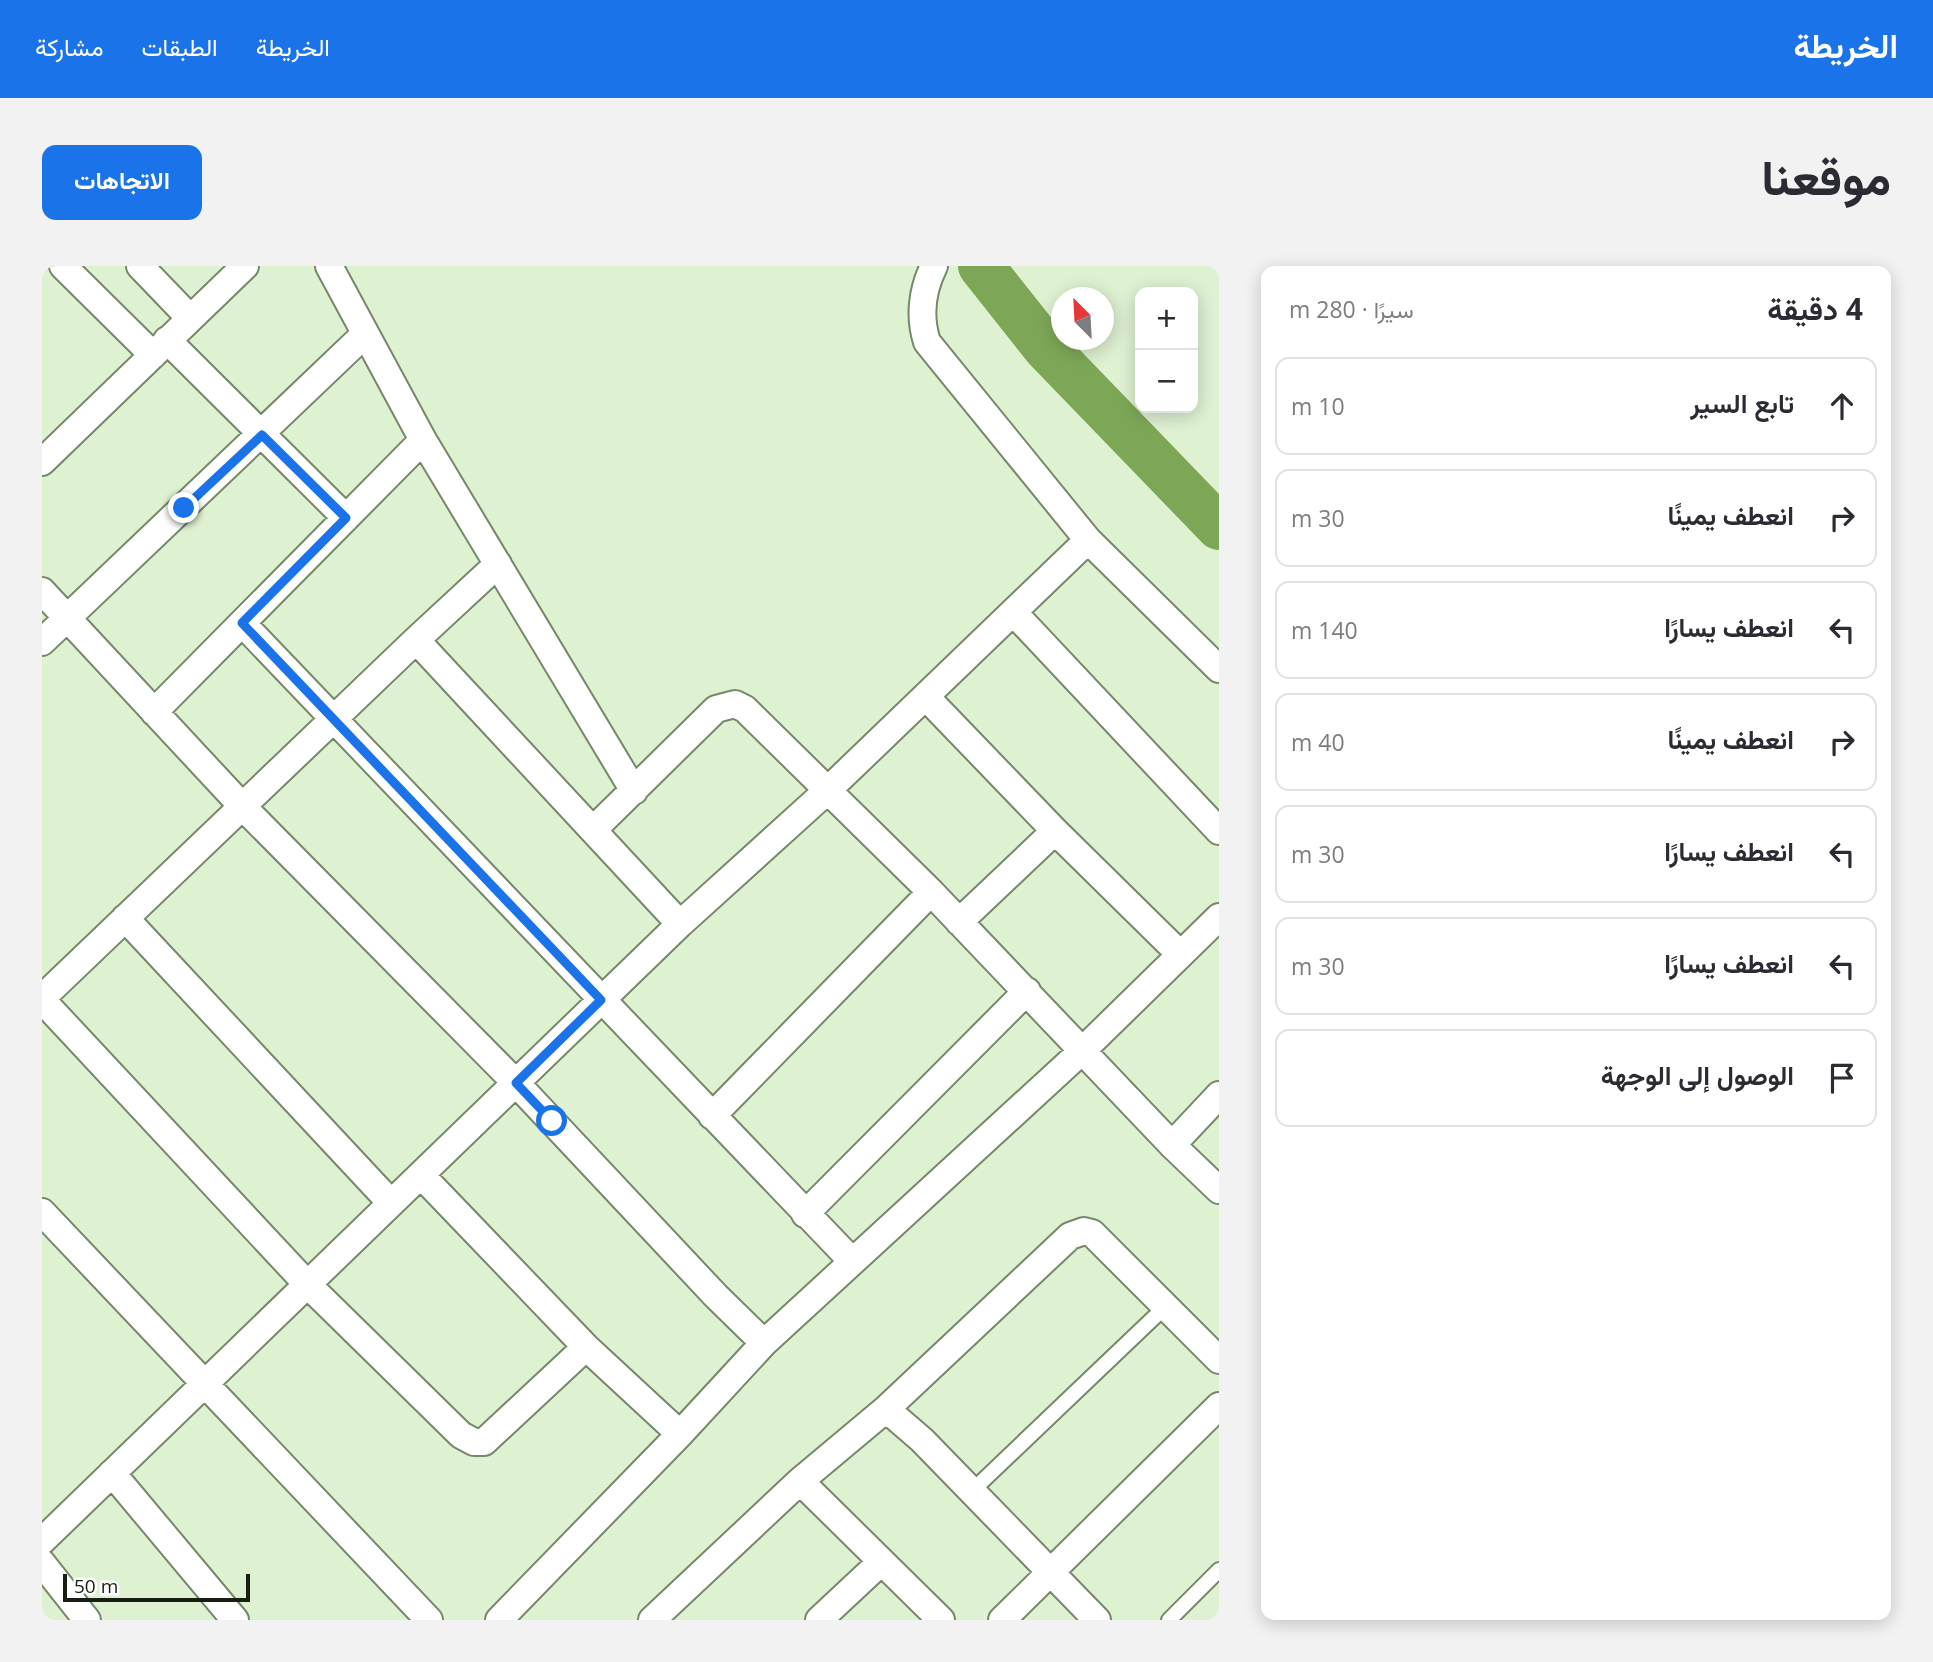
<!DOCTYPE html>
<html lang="ar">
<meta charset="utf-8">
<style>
body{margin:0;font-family:"Open Sans",Vazirmatn,sans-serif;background:#f2f2f3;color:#2b2b33;direction:rtl}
.controls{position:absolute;right:21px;top:21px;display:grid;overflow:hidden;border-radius:14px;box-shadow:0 4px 18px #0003}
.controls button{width:63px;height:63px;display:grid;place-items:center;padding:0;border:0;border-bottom:2px solid #e1e1e2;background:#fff;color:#2b2b33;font:35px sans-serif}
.compass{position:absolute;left:1009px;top:21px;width:63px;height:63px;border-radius:50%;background:#fff;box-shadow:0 4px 18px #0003;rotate:336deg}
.scale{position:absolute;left:21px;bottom:18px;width:187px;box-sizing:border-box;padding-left:7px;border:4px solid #181e12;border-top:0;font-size:19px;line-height:24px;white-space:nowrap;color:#181e12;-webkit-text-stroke:5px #fff;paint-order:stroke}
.stop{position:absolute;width:21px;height:21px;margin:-16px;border:5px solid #1a73e8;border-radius:50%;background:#fff}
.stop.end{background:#1a73e8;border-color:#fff;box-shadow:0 2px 7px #0008}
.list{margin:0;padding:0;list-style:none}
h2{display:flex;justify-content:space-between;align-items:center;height:91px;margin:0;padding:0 28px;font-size:30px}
h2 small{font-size:23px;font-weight:400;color:#7c7c81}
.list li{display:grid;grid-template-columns:46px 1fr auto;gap:21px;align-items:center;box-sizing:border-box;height:98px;margin:0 14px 14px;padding:0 14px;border:2px solid #e1e1e2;border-radius:14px}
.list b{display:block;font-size:26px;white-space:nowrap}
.list em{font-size:23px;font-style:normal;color:#7c7c81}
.icon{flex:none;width:38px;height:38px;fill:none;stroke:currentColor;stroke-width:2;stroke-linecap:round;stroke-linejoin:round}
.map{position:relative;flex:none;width:1177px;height:1354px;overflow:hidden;direction:ltr;border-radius:14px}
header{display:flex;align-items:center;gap:42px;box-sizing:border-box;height:98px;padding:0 35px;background:#1a73e8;color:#fff}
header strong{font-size:33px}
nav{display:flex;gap:38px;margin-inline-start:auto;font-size:24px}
.intro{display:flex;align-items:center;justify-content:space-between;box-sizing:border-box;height:168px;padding:0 42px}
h1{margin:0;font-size:49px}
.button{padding:18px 32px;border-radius:14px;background:#1a73e8;color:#fff;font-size:24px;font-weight:700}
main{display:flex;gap:42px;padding:0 42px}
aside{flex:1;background:#fff;border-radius:14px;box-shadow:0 4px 18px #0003}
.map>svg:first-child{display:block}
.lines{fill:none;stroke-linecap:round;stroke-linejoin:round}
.river{stroke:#7da757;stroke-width:46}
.lane-casing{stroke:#77876a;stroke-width:18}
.street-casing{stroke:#77876a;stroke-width:30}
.lane{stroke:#fff;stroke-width:14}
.street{stroke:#fff;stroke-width:26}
.route{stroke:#1a73e8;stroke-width:9}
</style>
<header>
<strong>الخريطة</strong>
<nav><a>الخريطة</a><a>الطبقات</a><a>مشاركة</a></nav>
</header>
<div class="intro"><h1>موقعنا</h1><a class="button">الاتجاهات</a></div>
<main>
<aside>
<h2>4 دقيقة<small>سيرًا · 280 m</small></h2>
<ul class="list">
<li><svg class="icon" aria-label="ahead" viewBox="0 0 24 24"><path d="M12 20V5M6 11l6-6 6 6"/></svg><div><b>تابع السير</b></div><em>10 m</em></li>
<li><svg class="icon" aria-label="right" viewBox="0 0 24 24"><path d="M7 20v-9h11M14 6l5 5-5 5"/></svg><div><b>انعطف يمينًا</b></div><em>30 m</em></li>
<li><svg class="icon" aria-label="left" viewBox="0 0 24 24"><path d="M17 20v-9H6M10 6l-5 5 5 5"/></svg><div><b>انعطف يسارًا</b></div><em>140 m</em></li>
<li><svg class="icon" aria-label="right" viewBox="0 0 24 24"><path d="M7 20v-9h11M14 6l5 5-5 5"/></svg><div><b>انعطف يمينًا</b></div><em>40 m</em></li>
<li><svg class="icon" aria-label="left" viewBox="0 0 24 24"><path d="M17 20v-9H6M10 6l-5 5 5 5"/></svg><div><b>انعطف يسارًا</b></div><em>30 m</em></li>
<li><svg class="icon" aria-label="left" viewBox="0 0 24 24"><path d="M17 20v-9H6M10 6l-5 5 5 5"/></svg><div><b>انعطف يسارًا</b></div><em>30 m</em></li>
<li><svg class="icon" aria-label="arrive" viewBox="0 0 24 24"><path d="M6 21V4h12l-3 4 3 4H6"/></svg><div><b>الوصول إلى الوجهة</b></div></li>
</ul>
</aside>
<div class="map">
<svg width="1177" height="1354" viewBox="0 0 1177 1354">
<rect width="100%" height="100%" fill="#def1d0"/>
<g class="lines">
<path class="river" d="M939,0L1004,82L1177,261"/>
<defs>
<path id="lane" d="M930,1225L1124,1040
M1127,1354L1177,1304"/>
<path id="street" d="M21,0L111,89
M98,0L148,52
M287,0L381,174L592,525
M892,0C880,24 877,51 885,76L1046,274L1177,403
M125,74L304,252
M0,196L203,0
M0,325L200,540L474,817L674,1030L722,1077
M972,347L1177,565
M200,357L810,995
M374,374L638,658
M0,376L323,68
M884,431L1013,565L1138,688
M112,446L381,174
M552,563L674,443L693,438L703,443L889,626L1130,879L1177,924
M83,652L349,937
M917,656L1013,565
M0,732L374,374L456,298
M0,734L265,1018L419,1169L432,1176H442L544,1081
M670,850L889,626
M1130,879L1177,829
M379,909L544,1081L638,1168
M0,946L387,1354
M763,948L985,725
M844,1143L880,1174L1055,1354
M70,1207L193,1354
M758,1215L899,1354
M0,1275L638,658L786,524L1046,274
M0,1297L45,1354
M457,1354L638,1168L722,1077L1041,784L1177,651
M610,1354L758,1215L844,1143L1028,970L1042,965L1050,967L1177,1094
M777,1354L839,1296
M960,1354L1177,1140"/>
</defs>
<use href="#lane" class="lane-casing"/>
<use href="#street" class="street-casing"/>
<use href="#lane" class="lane"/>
<use href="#street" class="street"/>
</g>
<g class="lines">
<path class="route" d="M142,242L220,169L304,252L200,357L559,734L474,817L510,855"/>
</g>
</svg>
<div class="controls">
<button>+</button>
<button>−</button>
</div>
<svg class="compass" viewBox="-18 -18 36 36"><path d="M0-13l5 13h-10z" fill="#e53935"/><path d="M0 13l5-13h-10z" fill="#7c7c81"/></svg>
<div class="scale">50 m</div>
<div class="stop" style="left:510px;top:855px"></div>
<div class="stop end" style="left:142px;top:242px"></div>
</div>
</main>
